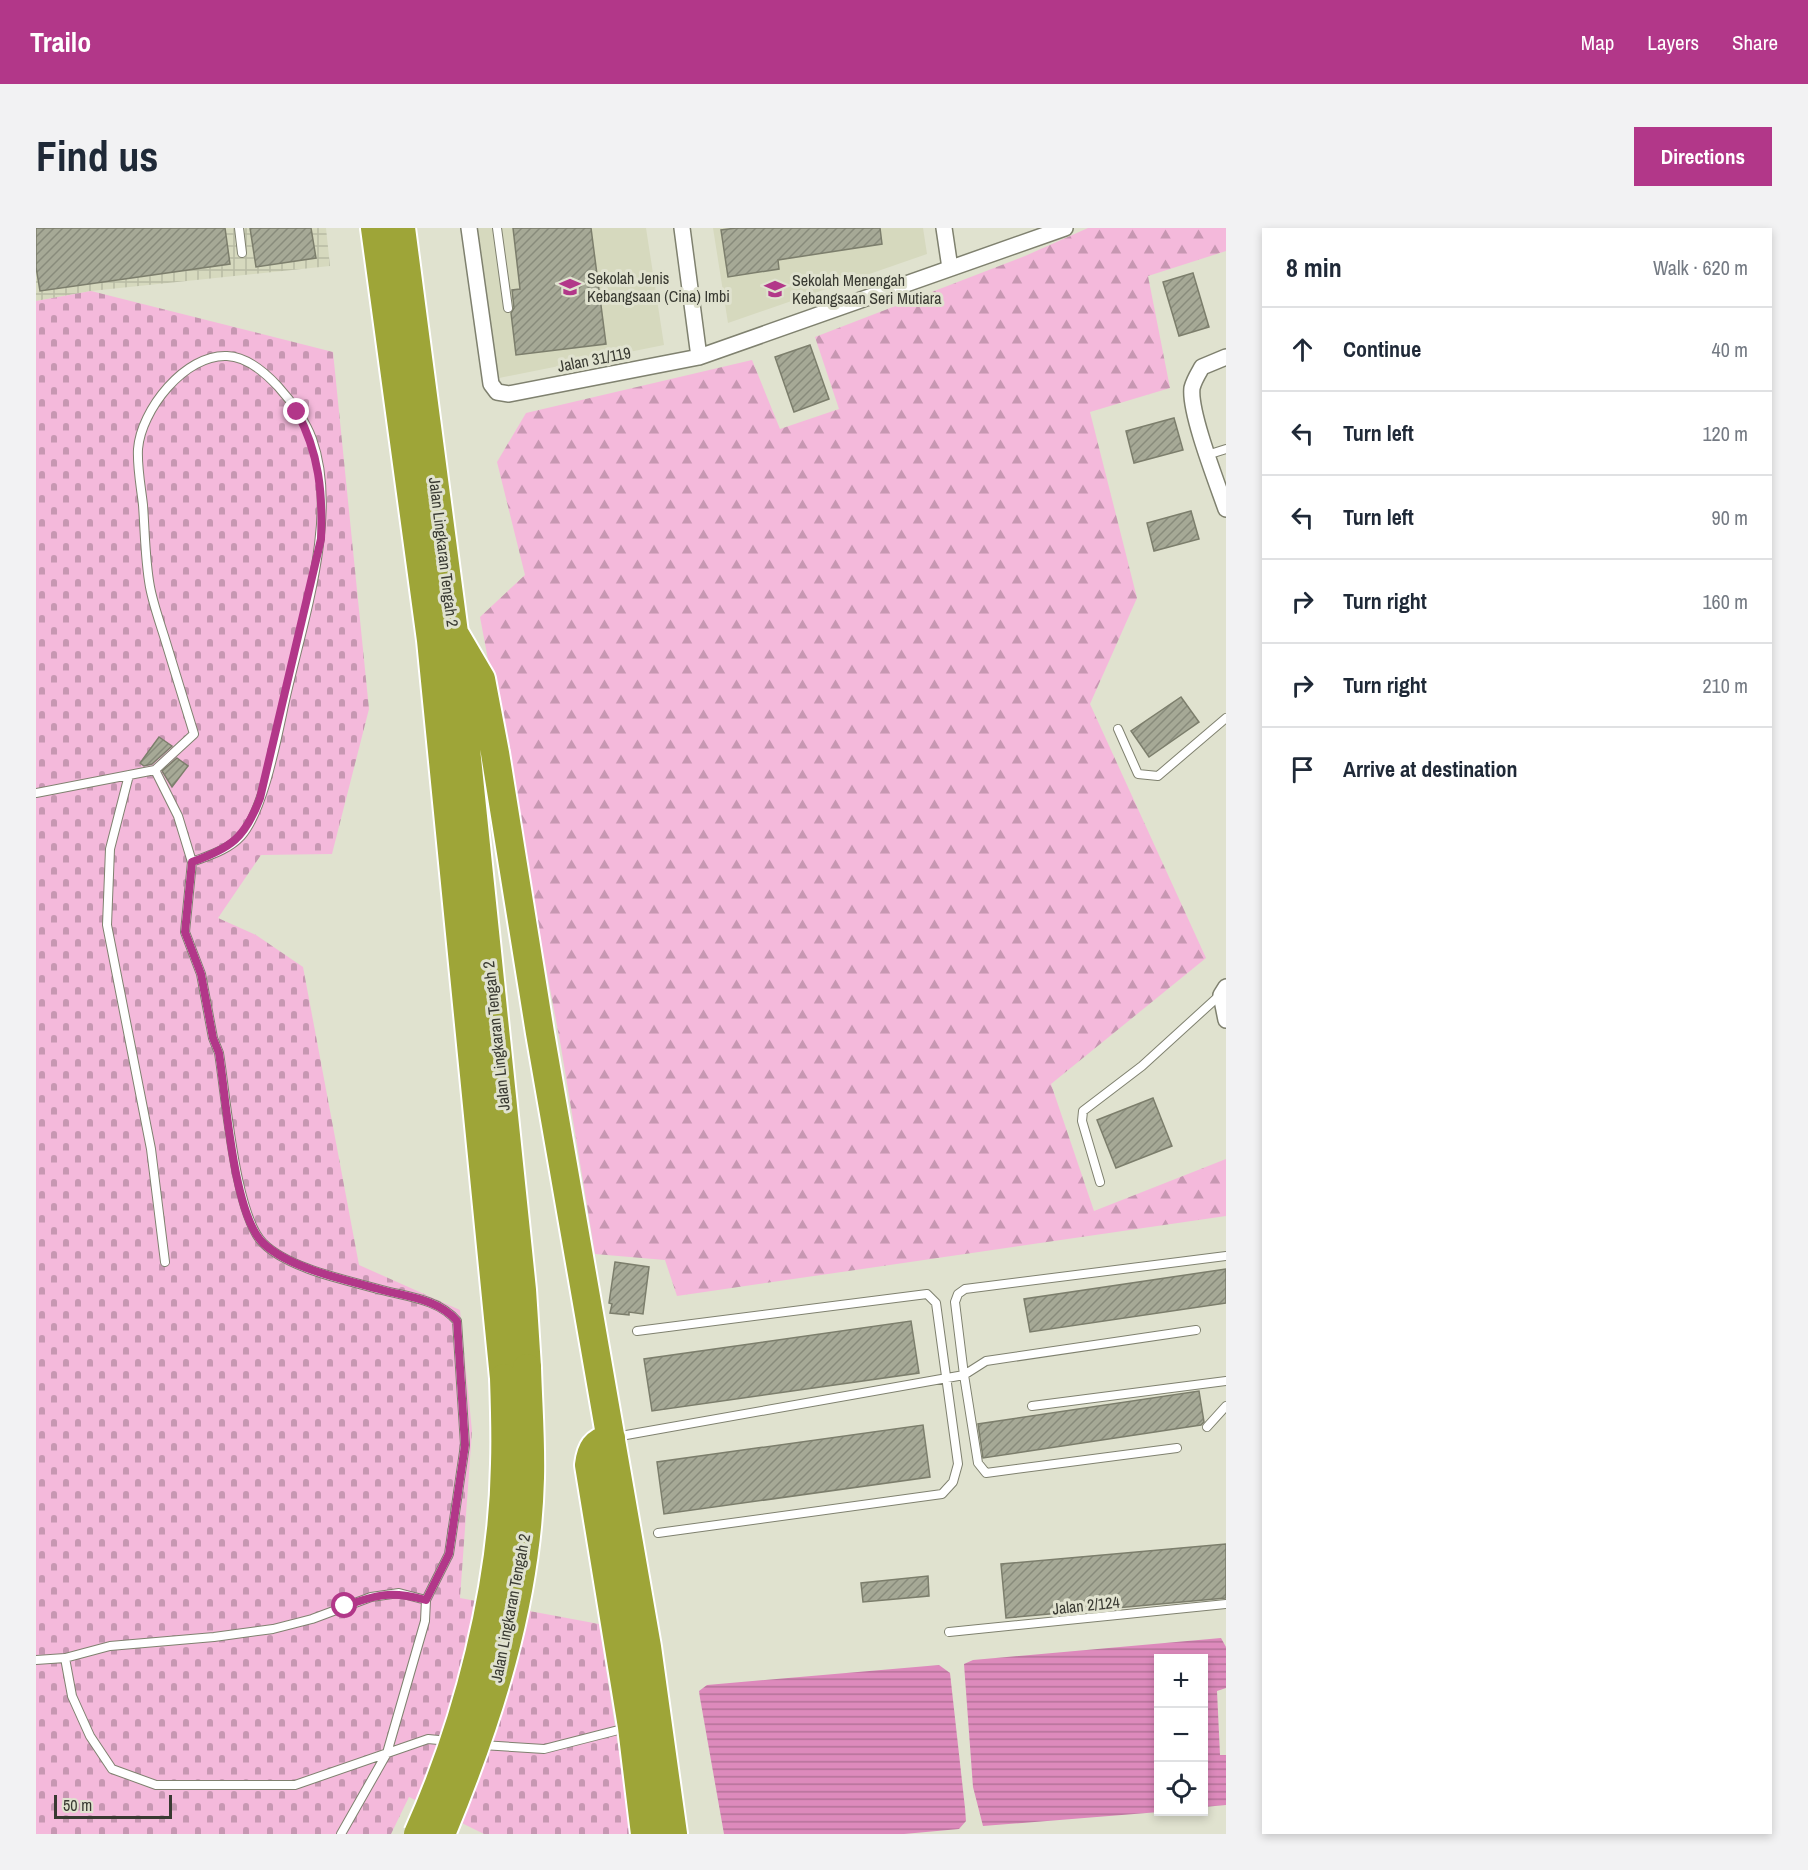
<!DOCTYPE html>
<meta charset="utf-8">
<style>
body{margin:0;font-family:"Archivo Narrow",sans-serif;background:#f2f2f3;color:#1f2937}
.controls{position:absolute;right:18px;bottom:18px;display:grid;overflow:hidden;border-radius:0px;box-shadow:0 3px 9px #0003}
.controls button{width:54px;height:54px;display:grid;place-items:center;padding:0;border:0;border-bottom:2px solid #e0e1e3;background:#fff;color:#1f2937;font:30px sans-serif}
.scale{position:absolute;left:18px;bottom:15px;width:118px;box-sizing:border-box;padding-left:6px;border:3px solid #393a32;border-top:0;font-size:16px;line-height:21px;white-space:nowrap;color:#393a32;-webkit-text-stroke:4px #e0e2cf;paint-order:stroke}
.stop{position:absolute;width:18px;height:18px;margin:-14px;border:4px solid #b23789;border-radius:50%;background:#fff}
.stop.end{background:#b23789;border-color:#fff;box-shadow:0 2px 6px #0008}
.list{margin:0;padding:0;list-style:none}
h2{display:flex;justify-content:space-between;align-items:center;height:78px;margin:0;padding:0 24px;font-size:26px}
h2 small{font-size:20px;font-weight:400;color:#747a83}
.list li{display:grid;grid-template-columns:39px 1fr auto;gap:18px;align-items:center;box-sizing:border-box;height:84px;padding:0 24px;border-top:2px solid #e0e1e3}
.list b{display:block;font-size:22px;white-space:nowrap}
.list em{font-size:20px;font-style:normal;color:#747a83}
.icon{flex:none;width:33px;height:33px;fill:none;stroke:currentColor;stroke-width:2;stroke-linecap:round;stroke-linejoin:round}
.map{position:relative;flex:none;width:1190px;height:1606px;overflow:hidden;border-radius:0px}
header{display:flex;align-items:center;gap:36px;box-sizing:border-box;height:84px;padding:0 30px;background:#b23789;color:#fff}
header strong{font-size:28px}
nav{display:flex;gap:33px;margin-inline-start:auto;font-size:21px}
.intro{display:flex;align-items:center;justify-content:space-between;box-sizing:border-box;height:144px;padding:0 36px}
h1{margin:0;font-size:42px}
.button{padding:15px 27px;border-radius:0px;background:#b23789;color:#fff;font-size:21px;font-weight:700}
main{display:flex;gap:36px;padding:0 36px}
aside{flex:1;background:#fff;border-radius:0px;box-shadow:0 3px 9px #0003}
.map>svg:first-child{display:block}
.built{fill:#d6d9be}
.industrial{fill:url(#industrial-grid)}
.forest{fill:url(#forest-firs)}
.cemetery{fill:url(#cemetery-stones)}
.water{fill:url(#water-rules)}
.building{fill:url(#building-hatch);stroke:#7c7e6c;stroke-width:1.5}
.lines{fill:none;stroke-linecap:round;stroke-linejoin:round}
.lane-casing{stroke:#7f816f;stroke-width:10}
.street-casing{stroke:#7f816f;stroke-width:18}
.highway-casing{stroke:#fff;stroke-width:32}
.lane{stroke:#fff;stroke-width:8}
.street{stroke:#fff;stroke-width:15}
.highway{stroke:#9ea538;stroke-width:28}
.highway-bridge-casing{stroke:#fff;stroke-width:32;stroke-linecap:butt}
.highway-bridge{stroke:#9ea538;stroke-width:28}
.route{stroke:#b23789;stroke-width:8}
.labels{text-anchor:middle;stroke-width:6;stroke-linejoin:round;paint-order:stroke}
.poi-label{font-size:16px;fill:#393a32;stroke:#e0e2cf;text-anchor:start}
.street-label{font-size:16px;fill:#393a32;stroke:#e0e2cf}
</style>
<header>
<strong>Trailo</strong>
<nav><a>Map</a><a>Layers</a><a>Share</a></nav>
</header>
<div class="intro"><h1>Find us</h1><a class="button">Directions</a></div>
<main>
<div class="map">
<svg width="1190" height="1606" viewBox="0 0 1190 1606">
<defs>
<pattern id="industrial-grid" width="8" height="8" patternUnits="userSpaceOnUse" patternTransform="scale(1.5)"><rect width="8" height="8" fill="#d6d9be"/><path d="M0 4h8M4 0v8" fill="none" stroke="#b8bba4"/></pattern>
<pattern id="forest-firs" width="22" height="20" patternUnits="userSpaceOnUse" patternTransform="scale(1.5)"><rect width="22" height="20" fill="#f4b9db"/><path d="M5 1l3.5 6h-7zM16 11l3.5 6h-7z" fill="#c797b2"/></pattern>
<pattern id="cemetery-stones" width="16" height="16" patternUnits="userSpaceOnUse" patternTransform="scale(1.5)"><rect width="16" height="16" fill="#f4b9db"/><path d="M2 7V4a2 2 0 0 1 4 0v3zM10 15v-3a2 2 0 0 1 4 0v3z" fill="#c797b2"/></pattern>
<pattern id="water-rules" width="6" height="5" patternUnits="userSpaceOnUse" patternTransform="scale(1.5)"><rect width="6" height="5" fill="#dd8abc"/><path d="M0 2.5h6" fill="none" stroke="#b47299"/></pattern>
<pattern id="building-hatch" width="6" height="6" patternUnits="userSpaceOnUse" patternTransform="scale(1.5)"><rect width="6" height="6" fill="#a6a996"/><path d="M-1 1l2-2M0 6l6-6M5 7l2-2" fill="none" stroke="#888b7b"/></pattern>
</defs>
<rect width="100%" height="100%" fill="#e0e2cf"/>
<path class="built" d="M440,0H610L628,117L463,150Z
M677,0H887L891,26L692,95Z"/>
<path class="industrial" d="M0,0H290L294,38L55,63L0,73Z"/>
<path class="forest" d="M1052,0H1190V23L1112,48L1134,160L1054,184L1101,370L1054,476L1170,730L1015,856L1058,983L1190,931V988L641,1068L629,1032L559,1026L525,819L444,389L489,347L461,234L490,185L716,132L744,201L803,181L779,109L989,28Z"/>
<path class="cemetery" d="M55,63L297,124L333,481L296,626L225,627L182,690L220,707L267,739L323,1037L424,1082L436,1203L424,1370L563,1396L596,1606H448L373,1569L355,1606H0V73Z"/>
<path class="water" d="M1185,1410L1190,1419V1460L1181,1463L1184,1527H1190V1577L1168,1579V1430H1122L1123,1584L947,1598L937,1559L928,1436L937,1432Z
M903,1437L914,1445L929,1580L930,1593L923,1601L868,1606H688L664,1470L663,1463L671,1457Z"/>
<path class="building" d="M0,0H189L194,36L4,63L0,39Z
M214,0H275L280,30L220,39Z
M477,0H555L570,116L480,127L475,85L478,80L476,62L484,61Z
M700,0H844L846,16L742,32L743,41L692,49L685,2Z
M1157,45L1173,99L1143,108L1127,54Z
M774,117L793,171L758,184L739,129Z
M1138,190L1147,222L1098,235L1090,203Z
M1155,283L1163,311L1118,323L1111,295Z
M1145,469L1163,494L1113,529L1095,503Z
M123,509L136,518L116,536L108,538L104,535Z
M141,530L152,538L136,559L126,543Z
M1117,870L1136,918L1080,940L1061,892Z
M579,1034L613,1039L607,1086L593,1084V1087L574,1085L576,1076L573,1075Z
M1190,1041V1075L994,1104L988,1071Z
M875,1093L883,1145L616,1183L608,1131Z
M1163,1163L1168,1194L1165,1197L947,1230L942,1196Z
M887,1197L894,1249L628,1286L621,1234Z
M1190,1316V1370L970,1390L965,1336Z
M892,1348L893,1368L827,1374L825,1355Z"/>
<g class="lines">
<defs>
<path id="lane" d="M203,0L206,25
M461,0L472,80
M1171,227L1190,221
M1082,501L1102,546L1122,548L1190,490
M119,542L142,588L156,634L149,704L165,746L177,810L183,825C190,868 199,987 227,1015C253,1041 311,1052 346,1062C372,1069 402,1071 421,1093L429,1217L413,1326L390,1372
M93,547L74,621L71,697L115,921L129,1034
M0,565L119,542L158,506C148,474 138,441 128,408C123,392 117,375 114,359C109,332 109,304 107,277C105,259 101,239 102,221C105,182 149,126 191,128C225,129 265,181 276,211C304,289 265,398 248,477C241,510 227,584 205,608C192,622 174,627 156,634
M1064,954L1046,893L1047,883L1106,838L1184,767
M601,1103L891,1066L900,1075L922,1236L917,1254L906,1266L622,1305
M996,1178L1190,1153
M1171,1199L1190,1178
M579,1209L928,1147L919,1074L922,1066L929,1061L1190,1028
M1141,1220L950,1245L942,1235L928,1147L950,1133L1160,1102
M913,1404L1190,1376
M29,1430L74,1418L178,1409L237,1401L276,1391L335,1369L363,1365L390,1372L389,1393L351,1525L305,1606
M0,1432L29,1430L36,1468L54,1508L76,1541L120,1557H259L392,1511L413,1513
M446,1517L508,1521L590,1500"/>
<path id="street" d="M433,0L455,156L461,164L473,166L663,129L1029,0
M646,0L663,129
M908,0L914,40
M1190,129L1166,139C1162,146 1158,152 1156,160C1153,184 1181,255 1190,281
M1190,759L1185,767L1190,792"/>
<path id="highway" d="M339,0L395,412L468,1150
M365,0L418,405L486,1062L491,1140
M418,405L445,451L459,525L504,805L611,1419L637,1606
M575,1210C559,1214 555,1221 553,1237L596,1499L609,1606"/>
</defs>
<use href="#lane" class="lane-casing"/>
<use href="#street" class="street-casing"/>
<use href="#highway" class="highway-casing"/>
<use href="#lane" class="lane"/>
<use href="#street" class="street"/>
<use href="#highway" class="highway"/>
<defs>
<path id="highway-bridge" d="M382,1606C432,1495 467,1358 469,1236C470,1207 469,1178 468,1150
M405,1606C452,1493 491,1374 494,1250C495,1213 492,1176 491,1140"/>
</defs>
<use href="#highway-bridge" class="highway-bridge-casing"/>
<use href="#highway-bridge" class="highway-bridge"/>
</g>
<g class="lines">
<path class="route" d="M261,184C283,225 287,265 285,311L224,570C209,610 195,620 156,634L149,704L165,746L177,810L183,825C190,869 197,986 227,1015C254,1041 311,1052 346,1062C372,1069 402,1071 421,1093L429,1217L413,1326L390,1372C355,1363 342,1366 309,1378"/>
</g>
<defs>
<symbol id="school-bare" viewBox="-9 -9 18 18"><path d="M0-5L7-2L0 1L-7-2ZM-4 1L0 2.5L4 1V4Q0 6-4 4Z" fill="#b23789" stroke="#e0e2cf" stroke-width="2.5" paint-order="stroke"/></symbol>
</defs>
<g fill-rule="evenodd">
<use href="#school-bare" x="519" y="44" width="30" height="30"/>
<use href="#school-bare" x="724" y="46" width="30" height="30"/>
</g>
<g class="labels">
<g class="poi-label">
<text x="551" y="56">Sekolah Jenis<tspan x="551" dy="18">Kebangsaan (Cina) Imbi</tspan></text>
<text x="756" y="58">Sekolah Menengah<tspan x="756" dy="18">Kebangsaan Seri Mutiara</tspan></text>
</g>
<g class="street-label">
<text transform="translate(558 131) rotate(-11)" y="6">Jalan 31/119</text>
<text transform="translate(408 324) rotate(83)" y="6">Jalan Lingkaran Tengah 2</text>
<text transform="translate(460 808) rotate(-96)" y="6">Jalan Lingkaran Tengah 2</text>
<text transform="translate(1050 1377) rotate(-6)" y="6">Jalan 2/124</text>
<text transform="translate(474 1380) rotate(-79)" y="6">Jalan Lingkaran Tengah 2</text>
</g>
</g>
</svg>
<div class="controls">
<button>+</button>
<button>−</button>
<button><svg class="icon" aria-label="locate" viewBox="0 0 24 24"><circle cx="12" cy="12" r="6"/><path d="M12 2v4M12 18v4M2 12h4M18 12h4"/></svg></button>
</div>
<div class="scale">50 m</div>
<div class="stop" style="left:309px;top:1378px"></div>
<div class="stop end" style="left:261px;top:184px"></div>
</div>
<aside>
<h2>8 min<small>Walk · 620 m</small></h2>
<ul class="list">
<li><svg class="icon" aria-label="ahead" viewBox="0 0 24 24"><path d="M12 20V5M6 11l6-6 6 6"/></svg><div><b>Continue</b></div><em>40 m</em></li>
<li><svg class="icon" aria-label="left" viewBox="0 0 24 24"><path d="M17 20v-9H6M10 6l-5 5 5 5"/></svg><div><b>Turn left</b></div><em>120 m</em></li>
<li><svg class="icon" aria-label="left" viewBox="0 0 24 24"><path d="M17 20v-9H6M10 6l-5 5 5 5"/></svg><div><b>Turn left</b></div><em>90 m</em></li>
<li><svg class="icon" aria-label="right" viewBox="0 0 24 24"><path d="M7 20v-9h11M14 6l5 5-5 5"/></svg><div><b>Turn right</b></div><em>160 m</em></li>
<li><svg class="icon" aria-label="right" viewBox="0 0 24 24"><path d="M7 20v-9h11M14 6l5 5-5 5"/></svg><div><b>Turn right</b></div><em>210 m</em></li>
<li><svg class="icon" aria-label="arrive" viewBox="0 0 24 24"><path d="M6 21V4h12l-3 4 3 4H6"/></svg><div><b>Arrive at destination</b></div></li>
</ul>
</aside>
</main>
